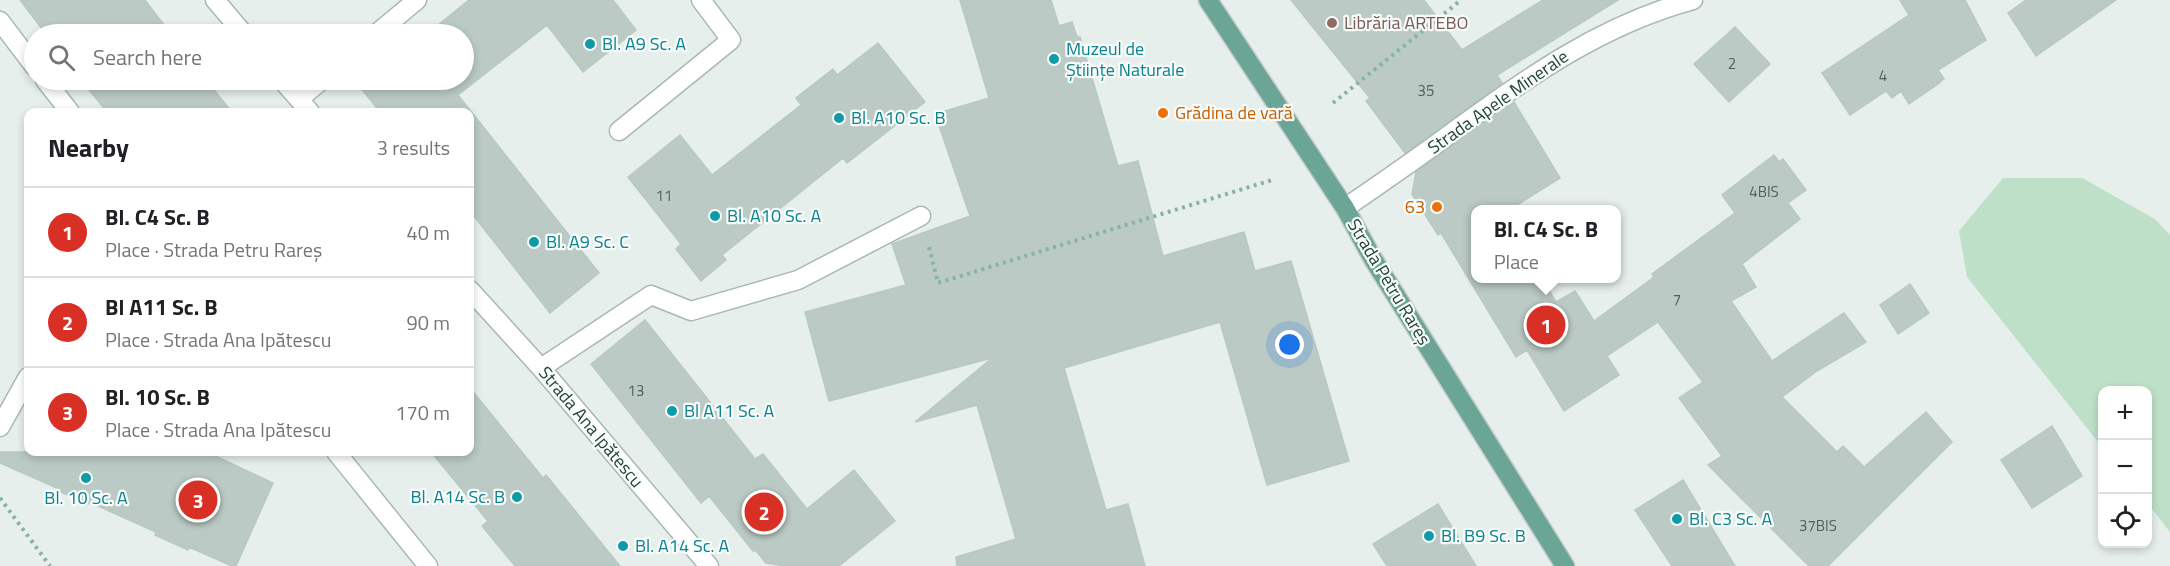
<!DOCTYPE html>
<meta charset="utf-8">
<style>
body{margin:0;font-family:"Titillium Web",sans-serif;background:#f6f6f6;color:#202124}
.controls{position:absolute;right:18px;bottom:18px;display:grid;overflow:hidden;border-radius:12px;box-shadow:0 3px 9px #0003}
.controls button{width:54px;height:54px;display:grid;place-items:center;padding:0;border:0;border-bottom:2px solid #e0e0e0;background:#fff;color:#202124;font:30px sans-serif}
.you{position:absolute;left:1290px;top:345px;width:21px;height:21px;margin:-15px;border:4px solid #fff;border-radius:50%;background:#1a73e8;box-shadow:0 0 0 9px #1a73e833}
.badge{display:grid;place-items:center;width:39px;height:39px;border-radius:50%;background:#d93025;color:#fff;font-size:20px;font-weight:700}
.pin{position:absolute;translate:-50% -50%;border:3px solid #fff;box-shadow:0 2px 6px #0006}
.popup{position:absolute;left:1471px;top:205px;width:150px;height:78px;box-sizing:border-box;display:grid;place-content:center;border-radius:12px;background:#fff;filter:drop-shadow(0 2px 4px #0005);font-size:20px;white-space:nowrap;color:#757577}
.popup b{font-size:22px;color:#202124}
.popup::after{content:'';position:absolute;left:50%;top:100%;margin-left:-12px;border:12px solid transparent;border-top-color:#fff}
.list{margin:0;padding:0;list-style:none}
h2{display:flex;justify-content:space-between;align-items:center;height:78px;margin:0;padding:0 24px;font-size:26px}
h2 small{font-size:20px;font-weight:400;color:#757577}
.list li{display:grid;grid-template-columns:39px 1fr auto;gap:18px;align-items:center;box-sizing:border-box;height:90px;padding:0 24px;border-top:2px solid #e0e0e0}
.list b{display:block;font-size:22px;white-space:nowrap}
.list p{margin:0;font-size:20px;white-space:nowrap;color:#757577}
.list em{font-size:20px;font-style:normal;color:#757577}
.icon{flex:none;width:33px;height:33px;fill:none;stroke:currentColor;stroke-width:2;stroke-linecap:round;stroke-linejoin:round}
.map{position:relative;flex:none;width:2170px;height:566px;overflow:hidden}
.search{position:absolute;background:#fff;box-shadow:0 3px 9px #0003;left:24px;top:24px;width:450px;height:66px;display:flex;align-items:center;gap:15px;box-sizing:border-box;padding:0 21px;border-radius:33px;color:#757577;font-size:22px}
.panel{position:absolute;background:#fff;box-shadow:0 3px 9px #0003;left:24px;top:108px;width:450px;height:348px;border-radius:12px}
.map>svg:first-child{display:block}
.green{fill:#bfe0c8}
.building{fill:#bbcac4;stroke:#b8c9c2;stroke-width:1.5}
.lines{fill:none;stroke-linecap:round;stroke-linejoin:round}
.minor-casing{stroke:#a8b8b2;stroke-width:21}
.major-casing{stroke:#c2cac8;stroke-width:21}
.path{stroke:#86b3a5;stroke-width:4;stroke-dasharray:3 4.5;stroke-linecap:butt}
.minor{stroke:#fff;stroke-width:18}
.major{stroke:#6aa596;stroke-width:18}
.education-dot{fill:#8d6e63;stroke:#f7fbf9;stroke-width:2}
.culture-dot{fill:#0f9aa8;stroke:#f7fbf9;stroke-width:2}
.food-dot{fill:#e8710a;stroke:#f7fbf9;stroke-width:2}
.labels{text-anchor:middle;stroke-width:4.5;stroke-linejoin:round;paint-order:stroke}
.number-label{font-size:15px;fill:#4a645c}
.education-label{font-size:18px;fill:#785e54;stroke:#f7fbf9;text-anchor:start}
.culture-label{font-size:18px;fill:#0d838f;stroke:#f7fbf9;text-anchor:start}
.street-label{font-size:18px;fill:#24423a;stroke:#f7fbf9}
.food-label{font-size:18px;fill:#c56008;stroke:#f7fbf9;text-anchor:start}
</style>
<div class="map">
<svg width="2170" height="566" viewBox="0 0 2170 566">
<rect width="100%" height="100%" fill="#e6efeb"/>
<path class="green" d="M2003,178H2082L2155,219L2170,235V532L2148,504V390H2102V447L1967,277L1959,231Z"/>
<path class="building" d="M20,0H145L171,34H46Z
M469,0H613L636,30L583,72L547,25L458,95L599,273L550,313L470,211V112H380L361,88L371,80H464V34H427Z
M960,0H1051L1059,26L1072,22L1077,37H1080L1118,166L1138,161L1163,256L1244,232L1255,271L1291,261L1349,461L1267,485L1220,322L1064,368L1106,510L1128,504L1145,566H957L956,557L1016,539L977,405L915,422L992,358L829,401L805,312L906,285L892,244L970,216L935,114L989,98Z
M1291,0H1424L1462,50L1543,0H1618L1497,75L1502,83L1405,153L1366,101L1370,98Z
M1900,0H1965L1986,40L1938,70L1944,79L1940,81L1941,82L1909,104L1901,91L1892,98L1886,91L1850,115L1822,73L1909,15Z
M2026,0H2116L2036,56L2008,13Z
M1735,27L1770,64L1729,102L1694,64Z
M878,43L925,102L847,163L843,158L722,255L726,260L701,281L676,249L681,244L628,177L680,135L712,175L801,105L796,98L833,69L837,75Z
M81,80H206L232,112H107Z
M1514,102L1560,178L1509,210H1476V279H1542L1556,302L1575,291L1594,321L1654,277L1652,274L1735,213L1722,195L1774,155L1779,162L1783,159L1806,190L1788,203L1800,219L1742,264L1756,287L1731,301L1772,361L1844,313L1866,342L1817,371L1782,397L1837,452L1843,446L1864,467L1926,412L1952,442L1828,566H1809L1708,465L1722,456L1679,398L1703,382L1658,322L1607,356L1619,375L1564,411L1527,350L1516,357L1441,233L1438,235L1412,194L1416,172Z
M1910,284L1929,313L1898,334L1880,305Z
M645,320L755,459L763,454L807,509L854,470L895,521L839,566H785L766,563L756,551H753L709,496L701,503L591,364Z
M470,388L543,478L546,475L620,566H515L482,526L488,521L431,452H470Z
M2052,426L2082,476L2032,508L2001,460Z
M0,452H207L273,483L236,566H232L189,547L188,550L155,535L156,532L89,502L88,504L56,490L57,488L0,463Z
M1683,480L1735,566H1672L1635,510Z
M1438,504L1476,566H1387L1373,544Z"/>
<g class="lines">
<defs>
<path id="minor" d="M215,0L244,34
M0,21L34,66
M376,34L417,0
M45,80L70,112
M282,80L310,112
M299,99L322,80
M619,131L731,40L701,0
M1345,208C1380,184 1415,160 1450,134C1527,78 1600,25 1693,0
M470,290L541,368L709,566
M541,368L651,295L691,311L798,280L921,216
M0,427L28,377
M336,452L428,566"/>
<path id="major" d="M1208,0L1345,208L1373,259L1565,566"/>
</defs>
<use href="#minor" class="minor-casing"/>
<use href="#major" class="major-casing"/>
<path class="path" d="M1333,103L1461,0
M929,247L938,283L1272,180
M0,498L50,566"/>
<use href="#minor" class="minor"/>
<use href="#major" class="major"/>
</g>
<circle class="education-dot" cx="1332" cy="23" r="6"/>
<g class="culture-dot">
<circle cx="590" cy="44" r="6"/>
<circle cx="1054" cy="59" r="6"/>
<circle cx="839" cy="118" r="6"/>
<circle cx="715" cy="216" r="6"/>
<circle cx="534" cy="242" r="6"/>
<circle cx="672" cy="411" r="6"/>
<circle cx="86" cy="478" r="6"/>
<circle cx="517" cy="497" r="6"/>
<circle cx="1677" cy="519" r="6"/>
<circle cx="1429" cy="536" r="6"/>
<circle cx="623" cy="546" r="6"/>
</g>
<g class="food-dot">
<circle cx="1163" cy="113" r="6"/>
<circle cx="1437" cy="207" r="6"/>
</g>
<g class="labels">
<g class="number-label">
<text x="1732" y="69">2</text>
<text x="1883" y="81">4</text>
<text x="1426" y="96">35</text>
<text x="1764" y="197">4BIS</text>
<text x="664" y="201">11</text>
<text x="1677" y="305">7</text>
<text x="636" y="396">13</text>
<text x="1818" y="531">37BIS</text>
</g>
<g class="education-label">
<text x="1344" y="29">Librăria ARTEBO</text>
</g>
<g class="culture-label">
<text x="602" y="50">Bl. A9 Sc. A</text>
<text x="1066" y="55">Muzeul de<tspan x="1066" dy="21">Științe Naturale</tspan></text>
<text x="851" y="124">Bl. A10 Sc. B</text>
<text x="727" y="222">Bl. A10 Sc. A</text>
<text x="546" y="248">Bl. A9 Sc. C</text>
<text x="684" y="417">Bl A11 Sc. A</text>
<text x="505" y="503" text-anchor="end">Bl. A14 Sc. B</text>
<text x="86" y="504" text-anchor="middle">Bl. 10 Sc. A</text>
<text x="1689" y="525">Bl. C3 Sc. A</text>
<text x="1441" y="542">Bl. B9 Sc. B</text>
<text x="635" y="552">Bl. A14 Sc. A</text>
</g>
<g class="street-label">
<text transform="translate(1498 102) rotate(-35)" y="6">Strada Apele Minerale</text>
<text transform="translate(1389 282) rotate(59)" y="6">Strada Petru Rareș</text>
<text transform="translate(591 427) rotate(50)" y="6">Strada Ana Ipătescu</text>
</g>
<g class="food-label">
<text x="1175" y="119">Grădina de vară</text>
<text x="1425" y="213" text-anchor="end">63</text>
</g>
</g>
</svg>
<div class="controls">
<button>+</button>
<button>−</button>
<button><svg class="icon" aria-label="locate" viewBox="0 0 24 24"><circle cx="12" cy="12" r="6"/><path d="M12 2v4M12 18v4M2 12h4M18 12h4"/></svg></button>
</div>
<div class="you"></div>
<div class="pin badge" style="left:1546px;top:325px">1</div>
<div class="popup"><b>Bl. C4 Sc. B</b>Place</div>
<div class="pin badge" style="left:764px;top:512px">2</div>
<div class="pin badge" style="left:198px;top:500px">3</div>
<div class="search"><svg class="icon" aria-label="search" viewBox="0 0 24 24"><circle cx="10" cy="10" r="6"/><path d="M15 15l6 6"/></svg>Search here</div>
<section class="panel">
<h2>Nearby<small>3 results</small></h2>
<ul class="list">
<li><span class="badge">1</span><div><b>Bl. C4 Sc. B</b><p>Place · Strada Petru Rareș</p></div><em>40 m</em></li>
<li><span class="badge">2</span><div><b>Bl A11 Sc. B</b><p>Place · Strada Ana Ipătescu</p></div><em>90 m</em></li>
<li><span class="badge">3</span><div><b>Bl. 10 Sc. B</b><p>Place · Strada Ana Ipătescu</p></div><em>170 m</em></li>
</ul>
</section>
</div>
